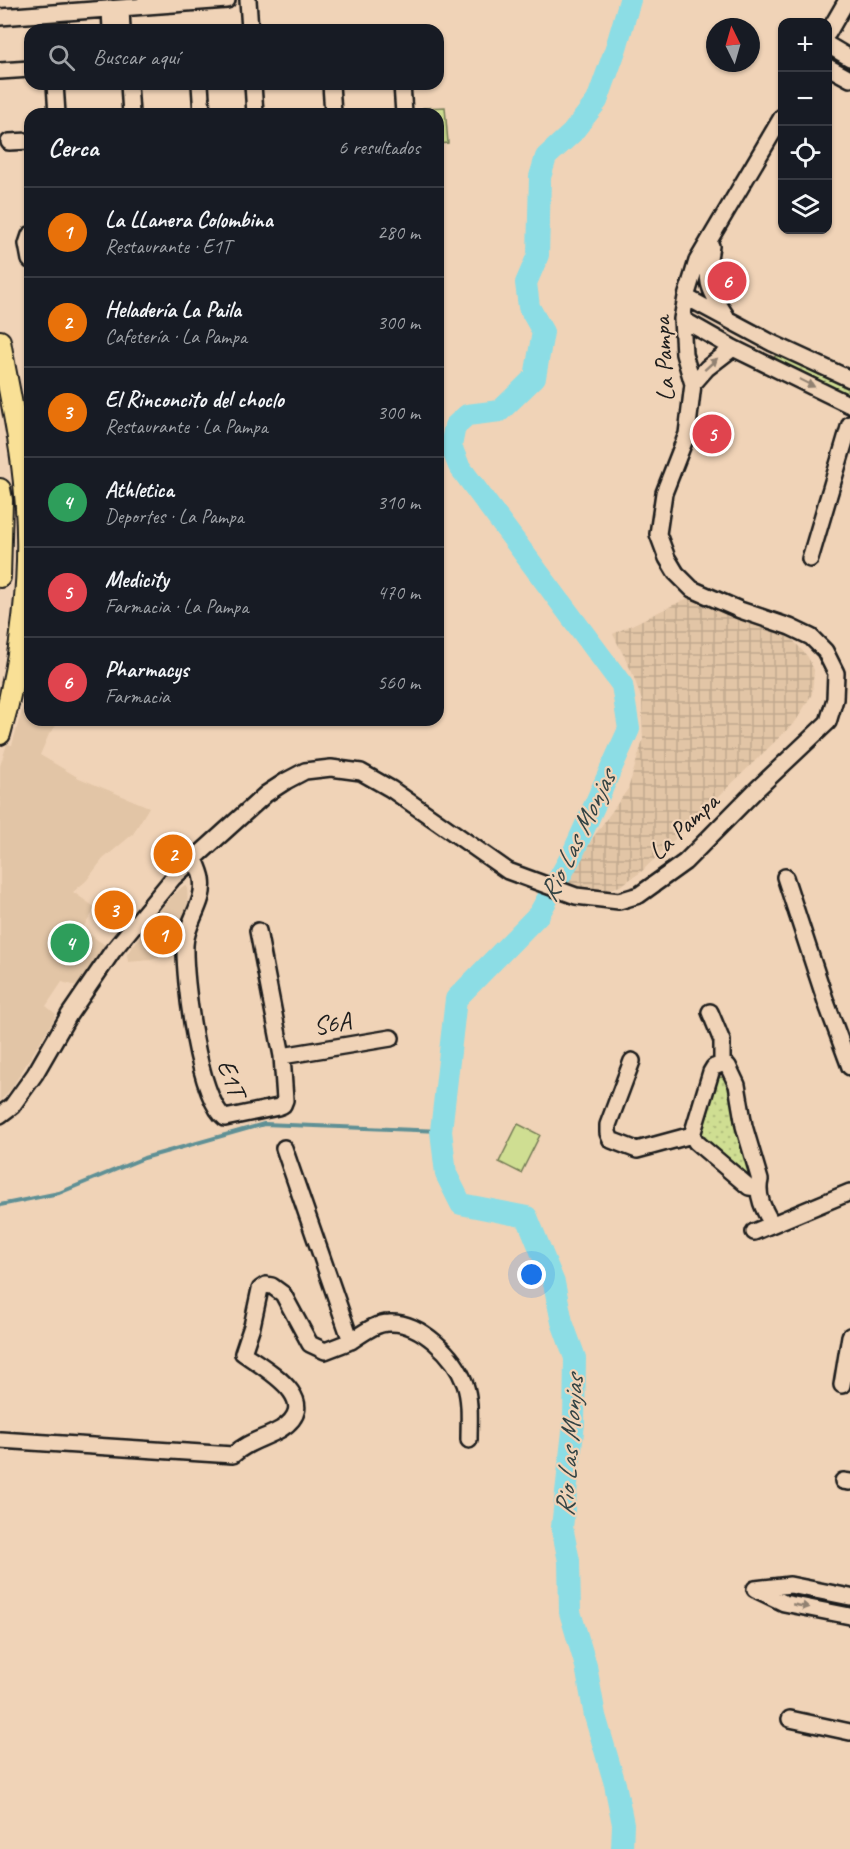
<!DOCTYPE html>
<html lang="es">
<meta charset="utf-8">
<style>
body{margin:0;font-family:Caveat,sans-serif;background:#20242c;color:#f1f3f6}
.controls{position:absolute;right:18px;top:18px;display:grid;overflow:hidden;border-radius:12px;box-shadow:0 2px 4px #0004}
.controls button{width:54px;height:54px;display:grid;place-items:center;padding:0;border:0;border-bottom:2px solid #363941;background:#171b24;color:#f1f3f6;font:30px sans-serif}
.compass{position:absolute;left:706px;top:18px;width:54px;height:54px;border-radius:50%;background:#171b24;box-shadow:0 2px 4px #0004;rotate:355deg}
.you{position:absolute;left:532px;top:1275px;width:21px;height:21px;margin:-15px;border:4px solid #fff;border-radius:50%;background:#1a73e8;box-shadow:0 0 0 9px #1a73e833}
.badge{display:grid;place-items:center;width:39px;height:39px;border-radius:50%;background:#c8321e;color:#fff;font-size:20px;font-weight:700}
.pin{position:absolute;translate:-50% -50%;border:3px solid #fff;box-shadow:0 2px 6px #0006}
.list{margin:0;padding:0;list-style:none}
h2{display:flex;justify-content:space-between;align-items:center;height:78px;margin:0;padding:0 24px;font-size:26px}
h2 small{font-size:20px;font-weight:400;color:#9ea1a6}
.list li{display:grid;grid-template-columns:39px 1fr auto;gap:18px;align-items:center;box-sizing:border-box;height:90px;padding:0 24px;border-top:2px solid #363941}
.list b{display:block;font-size:22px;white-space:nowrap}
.list p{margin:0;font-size:20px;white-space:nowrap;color:#9ea1a6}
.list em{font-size:20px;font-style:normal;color:#9ea1a6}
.icon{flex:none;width:33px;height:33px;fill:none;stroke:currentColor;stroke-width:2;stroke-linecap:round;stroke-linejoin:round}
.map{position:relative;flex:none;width:850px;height:1849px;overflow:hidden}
.search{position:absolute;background:#171b24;box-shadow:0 2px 4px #0004;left:24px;top:24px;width:420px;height:66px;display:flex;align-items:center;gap:15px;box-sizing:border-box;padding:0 21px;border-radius:18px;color:#9ea1a6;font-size:22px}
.panel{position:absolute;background:#171b24;box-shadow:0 2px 4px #0004;left:24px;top:108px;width:420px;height:618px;border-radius:18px}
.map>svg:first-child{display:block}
.built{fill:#e2c5a6}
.industrial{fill:url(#industrial-grid)}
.grass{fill:url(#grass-dots);stroke:#767d57;stroke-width:1.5}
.garden{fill:#cfde92;stroke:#767d57;stroke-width:1.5}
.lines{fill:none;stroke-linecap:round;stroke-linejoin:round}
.stream{stroke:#5f9095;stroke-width:4}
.river{stroke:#8cdde5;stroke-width:22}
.minor-casing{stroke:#1c1c1c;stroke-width:20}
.major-casing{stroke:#1c1c1c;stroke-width:24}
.minor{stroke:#f0d3b7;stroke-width:15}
.major{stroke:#f9e096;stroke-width:20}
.oneway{fill:#918171}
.labels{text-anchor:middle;stroke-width:4.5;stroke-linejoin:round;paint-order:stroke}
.street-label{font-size:26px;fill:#1c1c1c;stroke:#f0d3b7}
.water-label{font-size:27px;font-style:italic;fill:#324344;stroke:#f0d3b7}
</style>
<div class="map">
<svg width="850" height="1849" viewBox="0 0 850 1849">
<defs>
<pattern id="industrial-grid" width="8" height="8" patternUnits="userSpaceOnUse" patternTransform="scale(1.5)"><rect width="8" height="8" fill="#e2c5a6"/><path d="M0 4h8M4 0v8" fill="none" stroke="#c1a98e"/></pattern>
<pattern id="grass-dots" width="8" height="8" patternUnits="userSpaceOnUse" patternTransform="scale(1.5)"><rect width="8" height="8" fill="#cfde92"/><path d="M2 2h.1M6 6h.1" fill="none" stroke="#b1be7d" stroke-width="1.8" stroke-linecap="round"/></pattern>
</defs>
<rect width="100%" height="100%" fill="#f0d3b7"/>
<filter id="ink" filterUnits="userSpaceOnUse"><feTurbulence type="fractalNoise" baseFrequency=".0167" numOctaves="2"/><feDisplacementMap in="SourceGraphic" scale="12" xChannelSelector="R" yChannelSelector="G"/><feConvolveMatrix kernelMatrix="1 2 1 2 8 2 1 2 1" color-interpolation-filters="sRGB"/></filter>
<g filter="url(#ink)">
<path class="built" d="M30,682V720H61L49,734L40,755L79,778L149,807L133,834L103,859L86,881L73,892L96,908L82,929L105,945L77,986L62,982L46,1006L56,1014L53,1021L11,1089L0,1101V766L7,744L12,745Z
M187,886L188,908L179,933L176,953L151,960L128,962L127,954L150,923L173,895L182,887Z"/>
<path class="industrial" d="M694,595L778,629L792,639L808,657L814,670L812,694L796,721L641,872L620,886L601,892L584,893L568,883L592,839L628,789L643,740L642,701L632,672L613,634Z"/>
<path class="grass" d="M777,353L847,388L848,394L846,396L772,361Z
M720,1077L724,1078L729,1085L737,1133L750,1173L746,1175C732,1163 708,1150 701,1131L717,1080Z"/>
<path class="garden" d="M445,107L448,143L438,144V114H424L423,108Z
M518,1124L540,1135L521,1173L499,1162Z"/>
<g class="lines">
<path class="stream" d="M0,1205L59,1193L144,1158L264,1124L441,1131"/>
<path class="river" d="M622,1849L623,1824L615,1784L595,1716L586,1666L570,1612L569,1561L562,1527L574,1423L575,1358L562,1322L554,1283L527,1217L461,1204L446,1174L441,1131L456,999L539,914L573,853L629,729L622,685L459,466L451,446L455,426L467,415L500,411L535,377L543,332L529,307L526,283L538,255L540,177L546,157L572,133L597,101L616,48L630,0"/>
<defs>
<path id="minor" d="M248,0L250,30
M110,8L111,30
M121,8L122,30
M0,17L227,0
M828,33L847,0
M828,45L850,58
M828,67L850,79
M0,71L30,69
M55,84L57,114
M129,84L131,114
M200,84L202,114
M253,84L255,114
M331,84L333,114
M402,84L404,114
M9,142L30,141
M30,235L27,244L30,260
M711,246C705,280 707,287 726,316
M686,297L772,343L850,379
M682,319L733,348L850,405
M693,384L707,368L733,348
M810,559L850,424
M194,857C197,864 201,872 202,879C206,903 186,922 185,945C184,979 198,1098 225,1118L278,1107L283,1105L285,1100L282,1056L258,931
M785,877L826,1002L850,1067
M710,1012L722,1041V1064
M282,1056L391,1038
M632,1061L608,1125V1133L611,1140L637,1150L692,1135
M722,1064L728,1066L737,1085L744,1126L760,1180C756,1196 764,1210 772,1224
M722,1064L714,1067L711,1072L692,1135L696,1142L749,1187L758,1188
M0,1115L12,1106L35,1074L69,1015L112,952L173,878L266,794L286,781L305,771L331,768L361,772L391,789L508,871L576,896L619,901L639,895L685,862L756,790L828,722L835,699L836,673L825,651L811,637L790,627L740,610L692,589L676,573L667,558L658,534L664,493L687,434L693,384L684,354L682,319L686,297L697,261L782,117
M754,1232L850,1192
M351,1341C362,1334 375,1323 389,1323C420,1321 455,1356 465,1384C471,1402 469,1421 469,1440
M842,1385L850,1336
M0,1440L233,1455C248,1441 264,1439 281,1429C325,1401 265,1369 243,1353L252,1326L260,1289L266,1285L272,1286L283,1294L310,1344L325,1351L351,1341L284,1148
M843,1481L850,1482
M755,1589L784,1603L850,1616
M755,1589L790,1585L850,1597
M790,1719L850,1732"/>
<path id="major" d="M0,341C9,392 21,442 25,494C32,572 22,659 0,734
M0,489L2,500L0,577"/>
</defs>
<use href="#minor" class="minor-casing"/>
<use href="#major" class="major-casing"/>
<use href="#minor" class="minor"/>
<use href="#major" class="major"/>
</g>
<defs><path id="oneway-solid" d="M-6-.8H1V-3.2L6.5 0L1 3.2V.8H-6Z" transform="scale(1.5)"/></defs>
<g class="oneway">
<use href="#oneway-solid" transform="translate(711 364) rotate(-42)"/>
<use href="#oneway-solid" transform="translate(807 383) rotate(27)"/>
<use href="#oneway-solid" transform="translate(801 1606) rotate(11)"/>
</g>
</g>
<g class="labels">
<g class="street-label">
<text transform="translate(663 359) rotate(-93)" y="9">La Pampa</text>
<text transform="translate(683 826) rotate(-43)" y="9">La Pampa</text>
<text transform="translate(332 1023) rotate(-9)" y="9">S6A</text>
<text transform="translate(232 1078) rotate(69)" y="9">E1T</text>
</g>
<g class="water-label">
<text transform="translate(577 836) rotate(-64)" y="9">Rio Las Monjas</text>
<text transform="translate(569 1446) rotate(-86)" y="9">Rio Las Monjas</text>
</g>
</g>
</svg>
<div class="controls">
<button>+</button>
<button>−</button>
<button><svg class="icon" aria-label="locate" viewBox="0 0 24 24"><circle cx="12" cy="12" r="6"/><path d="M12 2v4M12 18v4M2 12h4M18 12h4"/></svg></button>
<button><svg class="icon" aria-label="layers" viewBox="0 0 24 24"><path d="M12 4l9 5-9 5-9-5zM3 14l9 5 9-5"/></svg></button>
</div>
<svg class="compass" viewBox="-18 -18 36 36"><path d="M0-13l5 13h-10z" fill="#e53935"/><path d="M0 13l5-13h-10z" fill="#9ea1a6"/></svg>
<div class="you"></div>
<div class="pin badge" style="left:163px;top:935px;background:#e8710a">1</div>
<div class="pin badge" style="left:173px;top:854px;background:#e8710a">2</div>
<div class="pin badge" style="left:114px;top:910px;background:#e8710a">3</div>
<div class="pin badge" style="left:70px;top:943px;background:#2e9e5b">4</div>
<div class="pin badge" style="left:712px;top:434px;background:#e0444e">5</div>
<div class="pin badge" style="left:727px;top:281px;background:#e0444e">6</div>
<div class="search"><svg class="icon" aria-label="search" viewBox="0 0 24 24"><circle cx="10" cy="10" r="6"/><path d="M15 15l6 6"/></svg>Buscar aquí</div>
<section class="panel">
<h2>Cerca<small>6 resultados</small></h2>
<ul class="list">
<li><span class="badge" style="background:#e8710a">1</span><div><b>La LLanera Colombina</b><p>Restaurante · E1T</p></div><em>280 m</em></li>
<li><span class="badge" style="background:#e8710a">2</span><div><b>Heladería La Paila</b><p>Cafetería · La Pampa</p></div><em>300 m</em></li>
<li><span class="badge" style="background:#e8710a">3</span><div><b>El Rinconcito del choclo</b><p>Restaurante · La Pampa</p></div><em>300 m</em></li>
<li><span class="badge" style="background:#2e9e5b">4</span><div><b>Athletica</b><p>Deportes · La Pampa</p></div><em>310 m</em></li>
<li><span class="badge" style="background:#e0444e">5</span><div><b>Medicity</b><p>Farmacia · La Pampa</p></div><em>470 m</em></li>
<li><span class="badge" style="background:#e0444e">6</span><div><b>Pharmacys</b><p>Farmacia</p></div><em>560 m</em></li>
</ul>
</section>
</div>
